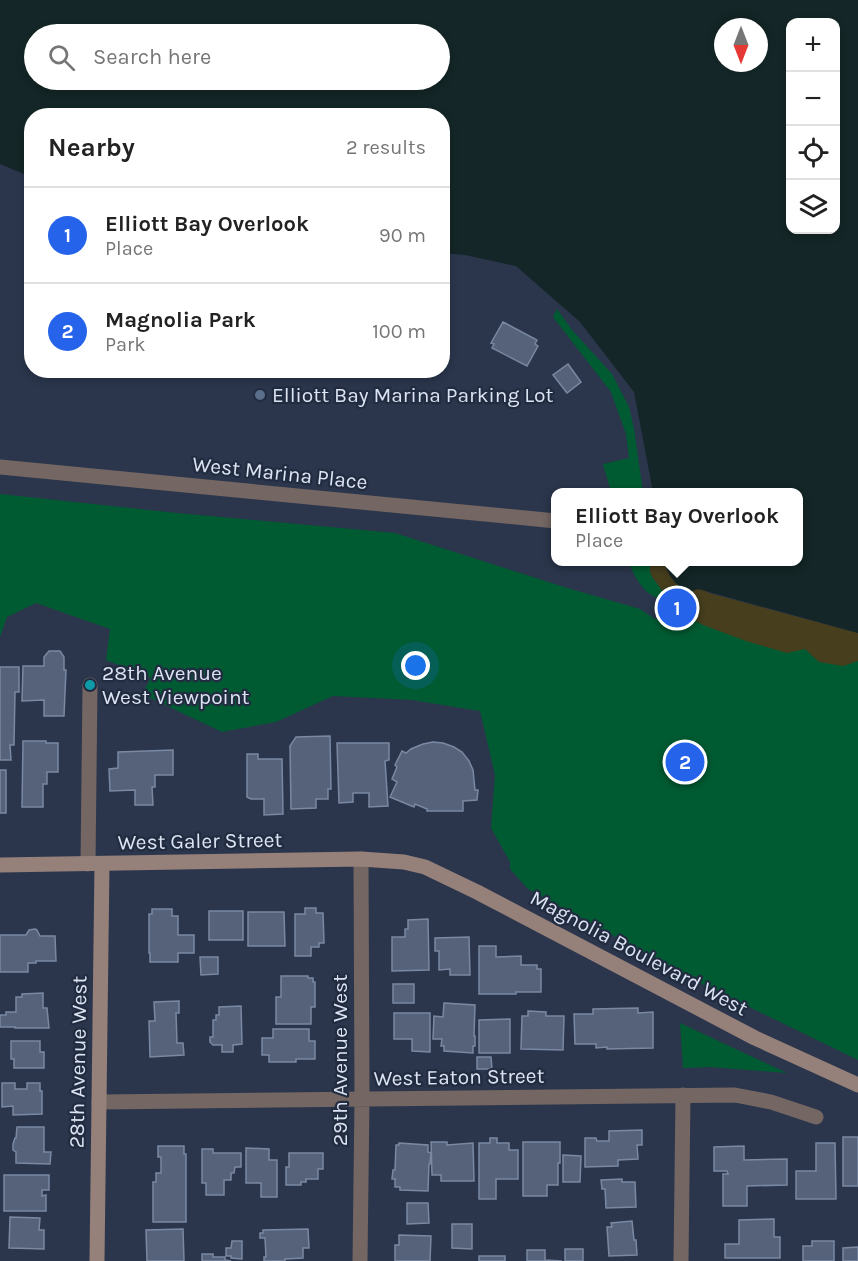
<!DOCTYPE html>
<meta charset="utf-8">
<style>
body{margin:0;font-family:Karla,sans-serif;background:#f2f2f2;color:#222}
.controls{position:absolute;right:18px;top:18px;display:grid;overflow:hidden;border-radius:12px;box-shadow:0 3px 9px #0003}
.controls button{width:54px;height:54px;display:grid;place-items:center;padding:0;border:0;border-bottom:2px solid #e0e0e0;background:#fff;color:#222;font:30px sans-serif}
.compass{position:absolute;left:714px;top:18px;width:54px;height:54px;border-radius:50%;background:#fff;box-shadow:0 3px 9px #0003;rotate:180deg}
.you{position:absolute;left:416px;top:666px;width:21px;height:21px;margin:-15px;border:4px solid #fff;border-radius:50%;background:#1a73e8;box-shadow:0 0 0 9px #1a73e833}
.badge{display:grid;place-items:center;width:39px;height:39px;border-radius:50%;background:#2563eb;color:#fff;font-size:20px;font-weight:700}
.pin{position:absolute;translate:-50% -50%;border:3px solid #fff;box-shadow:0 2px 6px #0006}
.popup{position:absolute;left:551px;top:488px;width:252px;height:78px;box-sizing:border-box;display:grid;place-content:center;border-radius:12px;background:#fff;filter:drop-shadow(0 2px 4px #0005);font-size:20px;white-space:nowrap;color:#767676}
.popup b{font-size:22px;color:#222}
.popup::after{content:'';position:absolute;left:50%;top:100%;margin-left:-12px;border:12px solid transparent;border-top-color:#fff}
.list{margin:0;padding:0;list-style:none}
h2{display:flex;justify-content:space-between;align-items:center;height:78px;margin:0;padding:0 24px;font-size:26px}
h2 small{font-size:20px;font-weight:400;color:#767676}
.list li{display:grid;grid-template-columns:39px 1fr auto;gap:18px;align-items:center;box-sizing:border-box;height:96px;padding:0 24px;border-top:2px solid #e0e0e0}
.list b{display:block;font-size:22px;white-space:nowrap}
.list p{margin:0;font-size:20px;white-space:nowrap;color:#767676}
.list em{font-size:20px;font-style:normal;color:#767676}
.icon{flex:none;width:33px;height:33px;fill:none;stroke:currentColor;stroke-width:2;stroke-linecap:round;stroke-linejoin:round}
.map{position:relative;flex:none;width:858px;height:1261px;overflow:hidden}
.search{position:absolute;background:#fff;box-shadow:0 3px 9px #0003;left:24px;top:24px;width:426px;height:66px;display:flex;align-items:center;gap:15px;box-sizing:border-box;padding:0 21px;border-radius:33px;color:#767676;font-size:22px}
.panel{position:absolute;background:#fff;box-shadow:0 3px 9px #0003;left:24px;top:108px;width:426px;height:270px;border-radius:24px}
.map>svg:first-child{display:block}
.green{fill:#005b32}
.sand{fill:#463e1d}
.water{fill:#142627;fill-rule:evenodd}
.building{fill:#55627a;stroke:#7b88a2;stroke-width:1.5}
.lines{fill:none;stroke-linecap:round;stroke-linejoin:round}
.street{stroke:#746662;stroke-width:15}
.secondary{stroke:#96807a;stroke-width:15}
.service-dot{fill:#5c6f8a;stroke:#212c41;stroke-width:2}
.culture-dot{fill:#0f9aa8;stroke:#212c41;stroke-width:2}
.labels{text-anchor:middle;stroke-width:4.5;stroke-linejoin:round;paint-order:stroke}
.poi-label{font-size:21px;fill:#dce3f2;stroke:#212c41;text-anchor:start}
.street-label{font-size:21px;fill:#dce3f2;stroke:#212c41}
</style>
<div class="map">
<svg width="858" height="1261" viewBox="0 0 858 1261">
<rect width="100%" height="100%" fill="#2b364c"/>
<path class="green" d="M557,309L572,330L612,374L629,407L634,429L643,492H611L603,464L629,458L626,434L611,392L553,317Z
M0,494L177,513L395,533L564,587L640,609L655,619L708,618L858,661V1060L698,982L528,889L510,869V862L491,828L495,775L480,711L412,700L333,696L276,722L222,732L142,694L151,678L106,660L110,629L36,603L7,617L0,637Z
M629,562H650V572L653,578L671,602H660C655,595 649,595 644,589C637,581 632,572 629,562Z
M680,1023L787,1073L710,1067L683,1068Z"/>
<path class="sand" d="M659,562H668L709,593L858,633V661L843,666L819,662L805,649L787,653L746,641L703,625L687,616L671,602L653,578L650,572V563H658Z"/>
<path class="water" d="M0,0H858V633L698,589C695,590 692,592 689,591C676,589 667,572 664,562H798V492H653L634,392L580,322L516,266L465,255L443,253L442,116H32L31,177L0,164ZM790,22H836V230H790ZM723,27H759V63H723ZM34,34H440V80H34Z"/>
<path class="building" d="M503,322L537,340L535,344L538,346L527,366L492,348L494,344L491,343Z
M568,364L581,382L567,393L553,375Z
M49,651H60L64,657V670H66L64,716H44V700L22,701L23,666H44V657Z
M0,667H19V692H15L14,745H10L11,760H0Z
M330,736L331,789H328V799H316V808L291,809L290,746L296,737Z
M23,741H46V743H58V772H47V784H43V807H22Z
M433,742L443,743L454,747L462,752L469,761L473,770L475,790H478L477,800L463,801V811H427V809L415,804L414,807L390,797L397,782L392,779L397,767L395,765L402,751L406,753L411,749L423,744Z
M337,743H389V760L385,761L388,806L369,807V793H353V802L339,803Z
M173,750V775H155V787H152L153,805H135V790L110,791L109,769L118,768V752Z
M247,754H258V759H282L283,814L264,815V799H251L247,797Z
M0,770H6V813H0Z
M305,908H316V913H323L324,943H319V947H311V956H295V914H305Z
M152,909H172V916H178V935H194V953H178V962H150V953H149V914H152Z
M209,911H243V940H209Z
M248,912H284L285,946H248Z
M428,919L429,970L392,971V937H405V929H408V920Z
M35,929L37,930L40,936H55L56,961H36V963H28V972H0V935H26L29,930Z
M469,937L470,975H450V969L439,970V951H435V938Z
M479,946H496V957L521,956V965H537V969H541V992H516V994H479Z
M200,957H218V974L201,975Z
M281,976H308V978H313V982H315V1007H311V1024H276V997H281Z
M393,984H414V1003H393Z
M43,993V1008H47L49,1028H15V1027H0V1015H6V1012H16V997H22V994Z
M179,1001V1013H176L177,1043H183L184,1055L150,1057L149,1021H155L154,1002Z
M444,1003L475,1005L474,1036H475V1046H473V1053L444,1051V1046H441L442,1039H433L434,1016L443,1017Z
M241,1006L242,1044L233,1045V1052H222V1045H213L210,1042V1037H213V1020H216V1015H219V1007Z
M638,1008V1013L653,1012V1048L607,1049V1047L596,1048V1044H575L574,1014H593V1009Z
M528,1011L546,1012V1016H564L563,1050L521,1049L522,1016H528Z
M394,1013H430V1052L412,1051V1039H394Z
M510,1019V1053H479V1020Z
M273,1029H309V1041H315V1059H296V1062H269V1055H262V1038H273Z
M11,1041H40V1052H44V1068H14V1059H11Z
M477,1057H491L492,1069H477Z
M2,1083H15V1089H27V1083H40V1091H42V1114L13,1115V1106L2,1107Z
M17,1127H44V1152H51L50,1164L16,1163V1152L13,1150V1144L15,1138H16Z
M642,1130V1145H637L638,1159L618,1160V1166L585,1167V1138H596L597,1141H609V1131Z
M843,1137H858V1186H843Z
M490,1138H497V1143H509V1150H518V1179H496V1199H479V1143H490Z
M431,1142H447V1145L473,1143L474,1181H441V1175H432Z
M523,1142H560V1163H558V1185H547V1196H523Z
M399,1143L428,1145V1152L431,1153L430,1164H429L428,1191L400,1190V1187H395V1179H392L393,1170H395L396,1145H399Z
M816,1143H835L836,1199H796V1171H816Z
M158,1146H184V1154H186V1222H153V1182H156V1173H161V1157H158Z
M744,1146V1160L787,1159V1185L747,1186V1206H723V1174H728L727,1171H714V1147Z
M246,1148L269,1149V1160H277V1197H261V1183H246Z
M202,1149H213V1153H241V1167H235L234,1173H231V1180H224V1195H206V1183H202Z
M289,1153H323V1169H318V1179H306V1182H301V1185H286V1167H289Z
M563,1155L581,1156L580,1182H563Z
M4,1175H49V1190H42V1196L46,1195V1211H4Z
M622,1179V1182H635L636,1207L606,1208L605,1189H602L601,1180Z
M407,1203H428L429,1223L407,1224Z
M10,1217L40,1218L39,1230H44V1249L9,1248Z
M774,1219V1237H780V1258H725V1244H739V1220Z
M632,1221L634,1240H636L637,1255L609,1256L607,1227H612L611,1223Z
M452,1224H472V1249L452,1248Z
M183,1229L184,1261H147L146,1230Z
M308,1229L309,1248H303V1258L285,1259V1261H264V1257H266L265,1238H260V1233H263V1230Z
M399,1235L431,1236L430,1261H395V1245H399Z
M232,1241H242V1259L231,1258V1256H226V1248H231Z
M812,1241H834V1261H803V1246H812Z
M858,1247V1261H843V1248Z
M565,1249H583V1261H565Z
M527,1250H545V1260L562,1261H527Z
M202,1254H213V1257H225V1260L231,1261H202Z
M479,1256H505V1261H479Z"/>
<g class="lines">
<path class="street" d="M0,467L556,521
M88,864L90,685
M99,1102L735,1095L771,1102L816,1117
M360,1261L362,1099L361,859
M681,1261L683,1095"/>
<path class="secondary" d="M0,865L361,859L404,862L425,867L477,892L755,1038L858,1085
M97,1261L102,864"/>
</g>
<circle class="service-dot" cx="260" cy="395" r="6"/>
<circle class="culture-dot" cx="90" cy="685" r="6"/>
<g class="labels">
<g class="poi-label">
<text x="272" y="402">Elliott Bay Marina Parking Lot</text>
<text x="102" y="680">28th Avenue<tspan x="102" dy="24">West Viewpoint</tspan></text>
</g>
<g class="street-label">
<text transform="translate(280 473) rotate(6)" y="7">West Marina Place</text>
<text transform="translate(200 841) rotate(-1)" y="7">West Galer Street</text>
<text transform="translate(639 953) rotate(28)" y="7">Magnolia Boulevard West</text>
<text transform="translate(340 1060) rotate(-90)" y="7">29th Avenue West</text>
<text transform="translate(78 1062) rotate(-89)" y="7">28th Avenue West</text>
<text transform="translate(459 1077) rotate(-1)" y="7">West Eaton Street</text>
</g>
</g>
</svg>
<div class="controls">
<button>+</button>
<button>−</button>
<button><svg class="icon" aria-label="locate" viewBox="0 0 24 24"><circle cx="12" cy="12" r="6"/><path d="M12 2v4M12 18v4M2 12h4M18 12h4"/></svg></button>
<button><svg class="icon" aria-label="layers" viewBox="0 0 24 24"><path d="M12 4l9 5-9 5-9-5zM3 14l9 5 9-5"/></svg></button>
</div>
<svg class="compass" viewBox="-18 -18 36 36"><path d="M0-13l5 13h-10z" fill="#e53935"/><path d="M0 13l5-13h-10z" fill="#767676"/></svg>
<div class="you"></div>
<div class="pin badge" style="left:677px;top:608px">1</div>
<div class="popup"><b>Elliott Bay Overlook</b>Place</div>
<div class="pin badge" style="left:685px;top:762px">2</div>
<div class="search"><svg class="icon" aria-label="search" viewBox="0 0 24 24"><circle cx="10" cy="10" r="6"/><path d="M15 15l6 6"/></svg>Search here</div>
<section class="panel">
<h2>Nearby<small>2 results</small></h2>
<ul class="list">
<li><span class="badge">1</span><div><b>Elliott Bay Overlook</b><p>Place</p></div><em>90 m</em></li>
<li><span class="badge">2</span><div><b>Magnolia Park</b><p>Park</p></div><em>100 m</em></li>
</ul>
</section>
</div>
